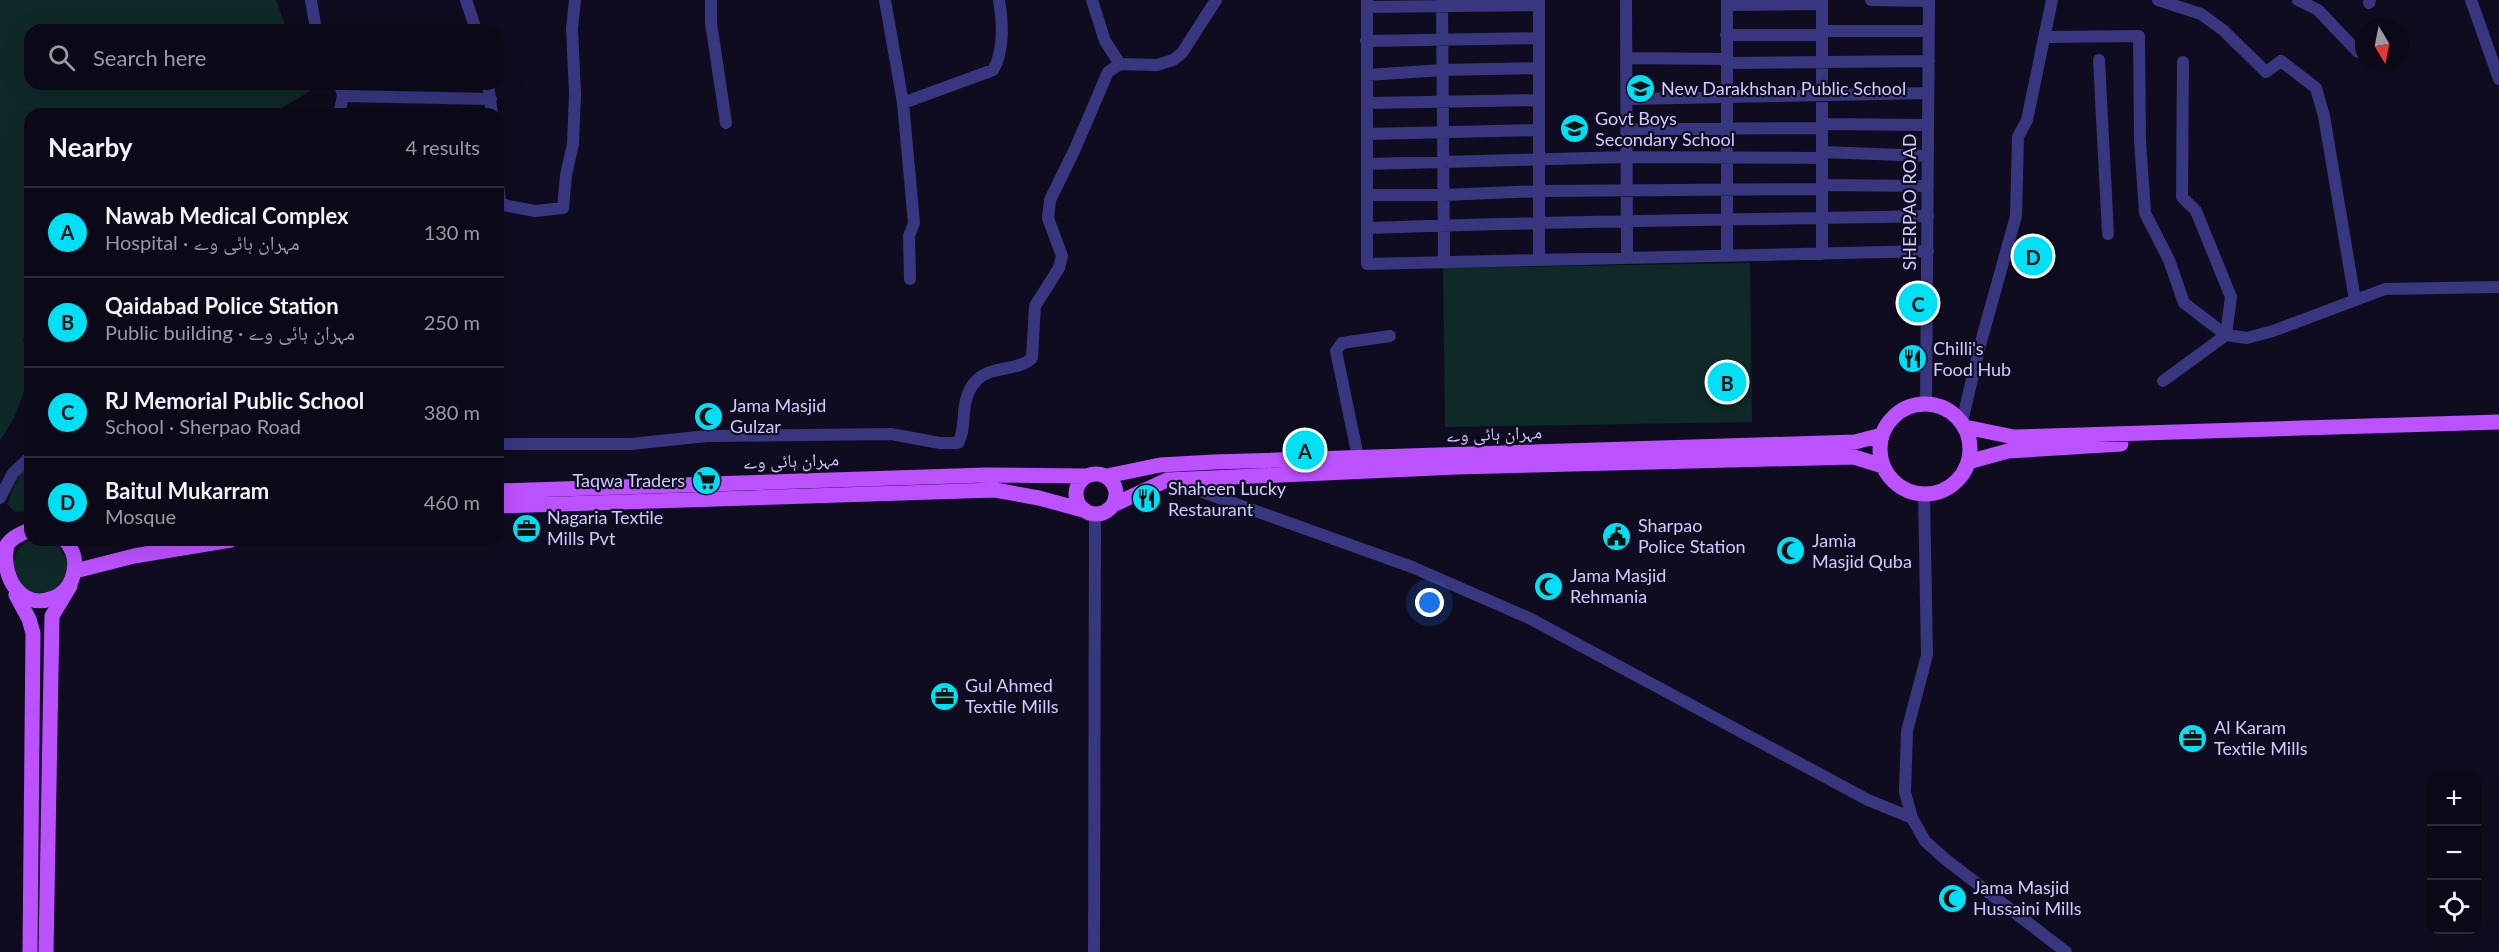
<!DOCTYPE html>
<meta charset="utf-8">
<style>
body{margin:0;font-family:Lato,"Noto Naskh Arabic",sans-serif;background:#191724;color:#f1f3f6}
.controls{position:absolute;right:18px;bottom:18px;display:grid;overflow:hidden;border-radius:12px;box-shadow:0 6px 24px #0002}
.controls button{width:54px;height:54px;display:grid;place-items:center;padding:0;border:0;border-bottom:2px solid #2b2a36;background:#0b0917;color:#f1f3f6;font:30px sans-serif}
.compass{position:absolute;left:2355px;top:18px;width:54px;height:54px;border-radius:50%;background:#0b0917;box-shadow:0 6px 24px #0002;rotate:170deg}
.you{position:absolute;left:1430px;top:603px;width:21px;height:21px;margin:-15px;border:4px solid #fff;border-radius:50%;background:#1a73e8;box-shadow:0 0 0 9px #1a73e833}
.badge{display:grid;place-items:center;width:39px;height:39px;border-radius:50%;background:#00e0f5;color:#111;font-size:20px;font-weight:700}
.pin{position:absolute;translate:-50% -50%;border:3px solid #fff;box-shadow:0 2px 6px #0006}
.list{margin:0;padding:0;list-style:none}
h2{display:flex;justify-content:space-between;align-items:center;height:78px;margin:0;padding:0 24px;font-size:26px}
h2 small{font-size:20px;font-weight:400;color:#9a9aa1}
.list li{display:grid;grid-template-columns:39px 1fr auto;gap:18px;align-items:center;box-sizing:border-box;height:90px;padding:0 24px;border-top:2px solid #2b2a36}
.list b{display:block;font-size:22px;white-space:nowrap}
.list p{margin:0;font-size:20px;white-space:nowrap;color:#9a9aa1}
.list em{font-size:20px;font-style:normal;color:#9a9aa1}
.icon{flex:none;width:33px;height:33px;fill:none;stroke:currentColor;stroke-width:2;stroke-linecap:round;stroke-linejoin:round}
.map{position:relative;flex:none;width:2499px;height:952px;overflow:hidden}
.search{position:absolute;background:#0b0917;box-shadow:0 6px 24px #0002;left:24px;top:24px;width:480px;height:66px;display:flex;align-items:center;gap:15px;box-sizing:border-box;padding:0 21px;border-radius:18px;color:#9a9aa1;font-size:22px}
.panel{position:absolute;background:#0b0917;box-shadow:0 6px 24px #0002;left:24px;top:108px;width:480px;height:438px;border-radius:18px}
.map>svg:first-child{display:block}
.green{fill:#0f2928}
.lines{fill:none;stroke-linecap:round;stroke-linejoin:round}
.minor{stroke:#38367f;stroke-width:12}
.major{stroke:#bc51ff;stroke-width:15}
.labels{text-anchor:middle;stroke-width:4.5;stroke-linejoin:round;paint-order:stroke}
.poi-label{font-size:18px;fill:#d0caff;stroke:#0f0c1f;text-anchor:start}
.street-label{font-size:18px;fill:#d0caff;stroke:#0f0c1f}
</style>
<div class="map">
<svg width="2499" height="952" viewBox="0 0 2499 952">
<rect width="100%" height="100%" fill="#0f0c1f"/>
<path class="green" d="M0,0H276L287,30H30V84H307L309,92L271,114H30V334L23,338C35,372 21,412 0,440Z
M1750,263L1752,422L1445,427L1443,268Z
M30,465V511L15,512L7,504L19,475Z
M13 566a27 27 0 1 1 54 0a27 27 0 1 1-54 0Z"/>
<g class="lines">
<path class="minor" d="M311,0L316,30
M466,0L476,30
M711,0V23L726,123
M885,0L903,103L914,223L909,236L910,279
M1092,0L1105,41L1120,64
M1367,0V264L1928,251
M1442,0L1444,261
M1539,0V259
M1626,0L1627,258
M1727,0V256
M1822,0V254
M1871,0L1929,1
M2158,0L2201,14L2223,30L2266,72L2281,61L2316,88L2324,116L2355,300
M2298,0L2318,10L2358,52
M2471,0L2499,79
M2369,3L2370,0
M1727,5L1822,4
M1367,7L1539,5
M1822,31H1929
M1726,35H1822
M2044,37L2139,36L2140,140L2145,213L2169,260L2184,303L2226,335L2231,297L2196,211L2182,197L2183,62
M1366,41L1539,38
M1627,58L1727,59
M2099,60L2108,234
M1727,63L1929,61
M1367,75L1443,70L1539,68
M488,84L492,114
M343,96L491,99
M1627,99L1928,93
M903,103L993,70C1004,53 1003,20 999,0
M1367,103L1539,100
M339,114L343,96L340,84
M1822,124L1928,125
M1627,129L1822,128
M1367,134L1539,130
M1822,152L1928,156
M1367,164L1627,157L1822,158
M498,184L500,202L504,205L535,211L563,208L566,175L573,144L575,94L572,29L575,0
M1822,185L1928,186
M1367,195H1444L1539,191L1822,189
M1367,228C1554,221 1741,220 1928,216
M2163,381L2226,335L2247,338L2273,331L2385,289L2499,287
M1926,403L1929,0
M1962,422L1979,349L2016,216L2018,137L2027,120L2052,0
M498,444H631L707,436L891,434L940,443H958C968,427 958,400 976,381C990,365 1018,372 1032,358L1035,306L1059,268L1062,256L1048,218L1050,200L1075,149L1108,72L1120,64L1157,65L1173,60L1182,53L1216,0
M1358,457L1336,351L1342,343L1390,336
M1172,481L1412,567L1529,618L1868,800L1912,818
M1924,494L1927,655L1907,731L1905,792L1912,818L1925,841L1945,859L2066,952
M0,498L13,473L30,457
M1094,952L1095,515"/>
<path class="major" d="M1880 449a45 45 0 1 1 90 0a45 45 0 1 1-90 0Z
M1965,427L2014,437L2499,422
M1968,462L2008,451L2121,444
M1076 494a20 20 0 1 1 40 0a20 20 0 1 1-40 0Z
M1107,476L1160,465L1214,462L1855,442L1882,435
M498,491L986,475L1086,476
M1113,505L1167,480L1457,467L1854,457L1883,466
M498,506L995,490L1039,498L1083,510
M30,530C22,533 12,537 7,545C0,576 21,611 53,598C62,595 69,587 72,579C77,565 75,551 65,540
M75,571L134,556L231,540
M16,595L29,619L33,633L30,952
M46,952L52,616L70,586"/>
</g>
<defs>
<symbol id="school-disc" viewBox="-11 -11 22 22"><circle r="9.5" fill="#00e0f5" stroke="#0f0c1f"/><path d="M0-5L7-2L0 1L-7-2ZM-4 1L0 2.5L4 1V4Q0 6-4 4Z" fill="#111"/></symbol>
<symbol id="restaurant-disc" viewBox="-11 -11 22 22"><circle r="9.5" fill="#00e0f5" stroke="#0f0c1f"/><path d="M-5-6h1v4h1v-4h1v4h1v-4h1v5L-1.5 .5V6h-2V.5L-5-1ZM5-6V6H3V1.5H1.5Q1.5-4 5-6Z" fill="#111"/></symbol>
<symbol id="mosque-disc" viewBox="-11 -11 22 22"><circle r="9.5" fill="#00e0f5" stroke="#0f0c1f"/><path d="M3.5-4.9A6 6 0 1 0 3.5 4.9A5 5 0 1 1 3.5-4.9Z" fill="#111"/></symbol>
<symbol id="supermarket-disc" viewBox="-11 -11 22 22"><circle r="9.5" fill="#00e0f5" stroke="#0f0c1f"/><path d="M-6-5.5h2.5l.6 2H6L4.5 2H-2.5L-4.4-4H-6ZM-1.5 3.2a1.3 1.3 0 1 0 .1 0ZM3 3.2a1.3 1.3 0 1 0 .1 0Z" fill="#111"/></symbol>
<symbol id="office-disc" viewBox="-11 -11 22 22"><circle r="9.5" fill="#00e0f5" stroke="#0f0c1f"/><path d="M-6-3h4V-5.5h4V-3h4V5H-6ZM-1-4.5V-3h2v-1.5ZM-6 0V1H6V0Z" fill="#111"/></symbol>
<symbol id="civic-disc" viewBox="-11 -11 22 22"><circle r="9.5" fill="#00e0f5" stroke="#0f0c1f"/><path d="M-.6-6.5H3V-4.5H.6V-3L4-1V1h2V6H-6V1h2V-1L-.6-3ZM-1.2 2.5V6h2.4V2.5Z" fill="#111"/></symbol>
</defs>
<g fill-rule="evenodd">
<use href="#school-disc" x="1624" y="72" width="33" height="33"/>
<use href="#school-disc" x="1558" y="112" width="33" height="33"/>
<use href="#restaurant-disc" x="1896" y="342" width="33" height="33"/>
<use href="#mosque-disc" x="692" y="400" width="33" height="33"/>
<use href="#supermarket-disc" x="690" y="464" width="33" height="33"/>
<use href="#restaurant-disc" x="1130" y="482" width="33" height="33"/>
<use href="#office-disc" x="510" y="512" width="33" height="33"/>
<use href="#civic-disc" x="1600" y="520" width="33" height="33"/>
<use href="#mosque-disc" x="1774" y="534" width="33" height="33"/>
<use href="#mosque-disc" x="1532" y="570" width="33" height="33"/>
<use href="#office-disc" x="928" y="680" width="33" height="33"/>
<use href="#office-disc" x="2176" y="722" width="33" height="33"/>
<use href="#mosque-disc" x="1936" y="882" width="33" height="33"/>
</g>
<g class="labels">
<g class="poi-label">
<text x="1661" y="95">New Darakhshan Public School</text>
<text x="1595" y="125">Govt Boys<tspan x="1595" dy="21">Secondary School</tspan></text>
<text x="1933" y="355">Chilli's<tspan x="1933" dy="21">Food Hub</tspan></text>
<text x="730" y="412">Jama Masjid<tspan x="730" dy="21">Gulzar</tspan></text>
<text x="685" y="487" text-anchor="end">Taqwa Traders</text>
<text x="1168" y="495">Shaheen Lucky<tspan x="1168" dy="21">Restaurant</tspan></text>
<text x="547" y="524">Nagaria Textile<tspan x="547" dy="21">Mills Pvt</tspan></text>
<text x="1638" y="532">Sharpao<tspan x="1638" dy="21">Police Station</tspan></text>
<text x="1812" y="547">Jamia<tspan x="1812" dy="21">Masjid Quba</tspan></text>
<text x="1570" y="582">Jama Masjid<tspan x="1570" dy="21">Rehmania</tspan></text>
<text x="965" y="692">Gul Ahmed<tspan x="965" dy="21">Textile Mills</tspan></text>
<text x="2214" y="734">Al Karam<tspan x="2214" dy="21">Textile Mills</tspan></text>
<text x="1973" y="894">Jama Masjid<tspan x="1973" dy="21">Hussaini Mills</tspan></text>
</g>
<g class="street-label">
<text transform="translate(1910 202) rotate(-90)" y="6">SHERPAO ROAD</text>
<text transform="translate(1494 434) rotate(-2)" y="6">مہران ہائی وے</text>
<text transform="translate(791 461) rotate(-2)" y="6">مہران ہائی وے</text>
</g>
</g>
</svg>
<div class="controls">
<button>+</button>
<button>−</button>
<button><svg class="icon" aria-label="locate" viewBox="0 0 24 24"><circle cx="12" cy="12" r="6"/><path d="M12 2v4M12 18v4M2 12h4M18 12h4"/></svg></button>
</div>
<svg class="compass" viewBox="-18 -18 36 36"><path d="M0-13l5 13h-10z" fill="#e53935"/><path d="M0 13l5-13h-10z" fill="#9a9aa1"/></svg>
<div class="you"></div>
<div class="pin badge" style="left:1305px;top:450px">A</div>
<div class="pin badge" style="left:1727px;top:382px">B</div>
<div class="pin badge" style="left:1918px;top:303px">C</div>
<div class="pin badge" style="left:2033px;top:256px">D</div>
<div class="search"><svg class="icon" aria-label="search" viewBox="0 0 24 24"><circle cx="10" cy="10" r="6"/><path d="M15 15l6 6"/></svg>Search here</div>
<section class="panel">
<h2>Nearby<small>4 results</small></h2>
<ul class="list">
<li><span class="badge">A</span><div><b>Nawab Medical Complex</b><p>Hospital · مہران ہائی وے</p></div><em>130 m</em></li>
<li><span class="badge">B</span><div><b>Qaidabad Police Station</b><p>Public building · مہران ہائی وے</p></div><em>250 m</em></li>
<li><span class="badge">C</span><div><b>RJ Memorial Public School</b><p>School · Sherpao Road</p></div><em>380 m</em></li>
<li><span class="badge">D</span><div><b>Baitul Mukarram</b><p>Mosque</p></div><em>460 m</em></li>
</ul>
</section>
</div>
